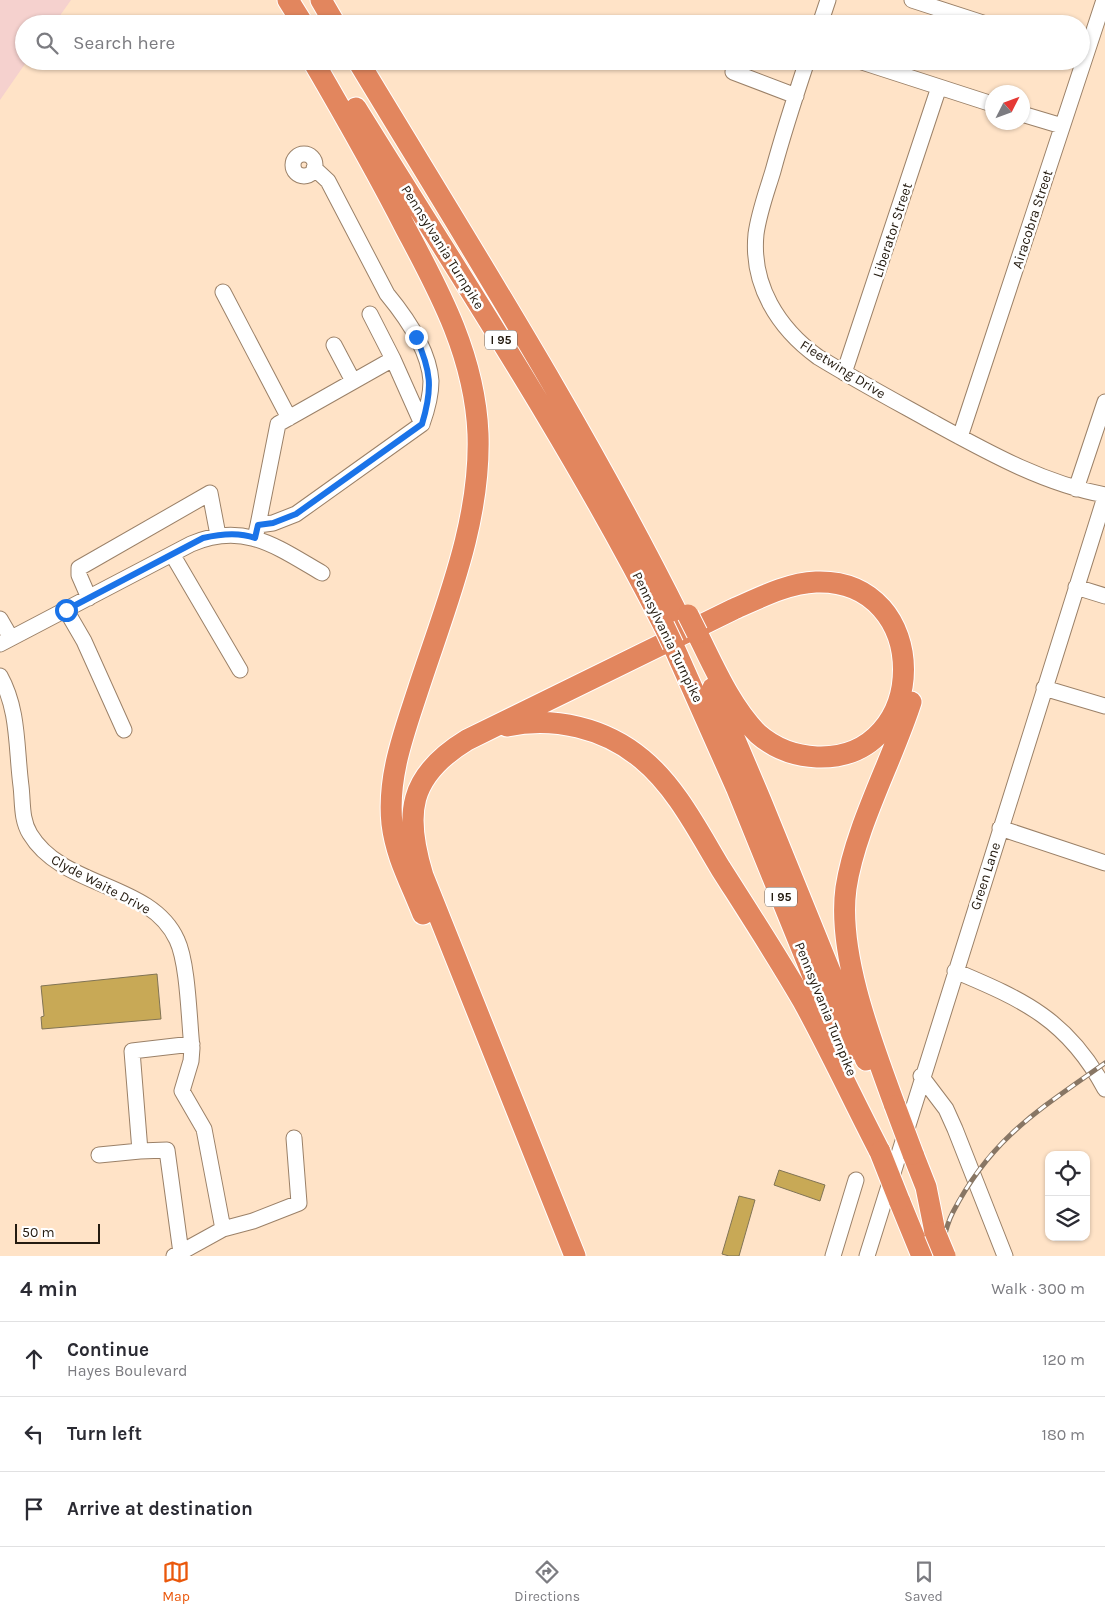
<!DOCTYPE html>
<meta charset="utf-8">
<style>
body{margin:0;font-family:Karla,sans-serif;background:#f2f2f3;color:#2b2b33}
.controls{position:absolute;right:15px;bottom:15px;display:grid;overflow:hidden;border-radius:10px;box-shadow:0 1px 4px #0004}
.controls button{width:45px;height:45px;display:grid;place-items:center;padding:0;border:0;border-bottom:1px solid #e1e1e2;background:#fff;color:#2b2b33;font:25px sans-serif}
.compass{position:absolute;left:985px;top:85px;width:45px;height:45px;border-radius:50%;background:#fff;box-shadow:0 1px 4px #0004;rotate:48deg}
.scale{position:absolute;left:15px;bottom:12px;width:85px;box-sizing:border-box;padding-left:5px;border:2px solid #241b10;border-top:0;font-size:14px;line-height:18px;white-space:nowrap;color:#241b10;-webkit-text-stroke:4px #fff;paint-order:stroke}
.stop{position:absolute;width:15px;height:15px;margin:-11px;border:4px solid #1a73e8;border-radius:50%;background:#fff}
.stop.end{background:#1a73e8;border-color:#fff;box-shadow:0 1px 5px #0008}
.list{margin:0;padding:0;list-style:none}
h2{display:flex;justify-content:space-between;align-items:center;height:65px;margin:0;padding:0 20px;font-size:21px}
h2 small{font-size:16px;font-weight:400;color:#7c7c81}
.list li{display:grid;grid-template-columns:32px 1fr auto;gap:15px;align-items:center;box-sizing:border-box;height:75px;padding:0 20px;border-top:1px solid #e1e1e2}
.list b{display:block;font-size:19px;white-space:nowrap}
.list p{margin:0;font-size:16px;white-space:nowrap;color:#7c7c81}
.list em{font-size:16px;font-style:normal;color:#7c7c81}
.icon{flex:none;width:28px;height:28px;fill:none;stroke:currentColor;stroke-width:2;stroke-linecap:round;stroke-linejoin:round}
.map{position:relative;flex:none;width:1105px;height:1256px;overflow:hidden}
.search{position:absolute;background:#fff;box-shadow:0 1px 4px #0004;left:15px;right:15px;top:15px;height:55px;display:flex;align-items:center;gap:12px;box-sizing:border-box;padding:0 18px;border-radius:28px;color:#7c7c81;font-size:19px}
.sheet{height:290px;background:#fff}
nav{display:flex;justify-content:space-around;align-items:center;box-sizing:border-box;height:70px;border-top:1px solid #e1e1e2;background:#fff;font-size:14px;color:#7c7c81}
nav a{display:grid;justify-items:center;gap:2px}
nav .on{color:#ea580c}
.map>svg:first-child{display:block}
.green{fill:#f5d1ce}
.building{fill:#c8a956;stroke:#817455}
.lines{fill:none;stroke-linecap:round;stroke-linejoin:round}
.minor-casing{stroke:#9b8168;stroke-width:17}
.highway-casing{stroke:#fff;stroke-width:23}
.minor{stroke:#fff;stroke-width:15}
.highway{stroke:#e2865e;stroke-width:21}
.rail-casing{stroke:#887664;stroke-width:5}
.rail{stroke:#fff;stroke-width:3;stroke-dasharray:9;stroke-linecap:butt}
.highway-bridge-casing{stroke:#fff;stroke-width:23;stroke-linecap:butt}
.highway-bridge{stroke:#e2865e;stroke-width:21}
.route{stroke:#1a73e8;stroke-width:6}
.labels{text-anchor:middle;stroke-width:5;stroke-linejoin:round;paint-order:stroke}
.shield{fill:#fff;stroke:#665f58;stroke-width:1}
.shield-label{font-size:12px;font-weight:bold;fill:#241b10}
.street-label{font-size:14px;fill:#241b10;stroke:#fff}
</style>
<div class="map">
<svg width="1105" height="1256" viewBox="0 0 1105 1256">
<rect width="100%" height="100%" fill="#ffe3c7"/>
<path class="green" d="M0,0H71L54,24H24V61H27L0,100Z"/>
<path class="building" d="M157,974L161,1019L42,1029L41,1017L44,1016L41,986Z
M779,1170L825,1185L820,1201L774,1185Z
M739,1196L755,1200L739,1256H729L722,1254Z"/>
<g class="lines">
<defs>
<path id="minor" d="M912,0L986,24
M820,24L828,0
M807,61C795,97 783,134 773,171C767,191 759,212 756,234C751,285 778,328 818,357C854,379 891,399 927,419C984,450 1041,483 1105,495
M859,61L992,104
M733,72L796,96
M1022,114L1062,126
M293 165a11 11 0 1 1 22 0a11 11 0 1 1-22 0Z
M314,168L328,181L387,294C406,317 429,351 431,381C431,396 427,410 422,424
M223,292L289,418
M370,314L393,359
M334,345L353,381
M844,373L939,87
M960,437L1104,0
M1076,489L1105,402
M255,538L258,525L278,424L393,359L422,424L296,514L273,523L258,525
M172,554L240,670
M1076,587L1105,596
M89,598L79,575V568L210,493L218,535
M66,610L84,641L124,730
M0,619L11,638
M0,644L191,544C244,521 277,547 322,573
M0,676C19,710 16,748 21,786C23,803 21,819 30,834C63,889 151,882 177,940C188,963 189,1020 192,1048L191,1061L182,1091L204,1129L223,1229L174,1256
M1044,688L1105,706
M1000,828L1105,863
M955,971C1024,1000 1068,1020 1105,1089
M921,1076L946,1109L955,1129L1005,1256
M99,1155L140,1151
M223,1229L253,1221L299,1203L294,1138
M181,1253L167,1150L140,1151L132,1051L192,1044
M833,1256L856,1180
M867,1256L1105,497"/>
<path id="highway" d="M288,0L303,24
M321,0L335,24
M313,61C345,116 377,172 406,229C441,294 475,358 478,434C481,523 445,607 418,690C404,733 387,777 392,824C396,857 411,883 423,914
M358,61C469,245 584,426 680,619
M356,108C462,279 573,447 664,626
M673,645L737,789L845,1055
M713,688L761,801L866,1060
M507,726C554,716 605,728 642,759C676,787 698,831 721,869C749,913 777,956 803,1001C830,1050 854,1102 880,1152
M895,1106C872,1043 837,954 846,888C855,828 892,761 911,702
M913,1154L926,1187L935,1232
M899,1200L922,1256
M575,1256L423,876C404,814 408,776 467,740L734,609C759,598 788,583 816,582C933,578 932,761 817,757C795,756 774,748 758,734C731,707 714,667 697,633"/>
</defs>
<use href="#minor" class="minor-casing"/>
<use href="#highway" class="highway-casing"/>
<use href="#minor" class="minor"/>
<use href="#highway" class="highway"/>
<defs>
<path id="rail" d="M939,1256C943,1242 946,1225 953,1212C992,1137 1039,1110 1105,1063"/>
</defs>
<use href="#rail" class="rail-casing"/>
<use href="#rail" class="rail"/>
<defs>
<path id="highway-bridge" d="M688,615L697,633
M664,626L673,645
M895,1106L913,1154
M880,1152L899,1200
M935,1232L945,1256"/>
</defs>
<use href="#highway-bridge" class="highway-bridge-casing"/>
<use href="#highway-bridge" class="highway-bridge"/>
</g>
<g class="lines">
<path class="route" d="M66,610L203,538C220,534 239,532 255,538L258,525L273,523L296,514L422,424C433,388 431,371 416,337"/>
</g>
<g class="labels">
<g class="shield">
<rect x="485" y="330.5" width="32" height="19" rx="4"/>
<rect x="765" y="887.5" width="32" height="19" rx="4"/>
</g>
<g class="shield-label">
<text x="501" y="344">I 95</text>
<text x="781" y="901">I 95</text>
</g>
<g class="street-label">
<text transform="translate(1032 219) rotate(-72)" y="5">Airacobra Street</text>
<text transform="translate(892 230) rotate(-72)" y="5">Liberator Street</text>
<text transform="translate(443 247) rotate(58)" y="5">Pennsylvania Turnpike</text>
<text transform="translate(843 369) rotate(32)" y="5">Fleetwing Drive</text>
<text transform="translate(668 637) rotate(64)" y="5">Pennsylvania Turnpike</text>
<text transform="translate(985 876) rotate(-72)" y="5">Green Lane</text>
<text transform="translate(101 884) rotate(28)" y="5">Clyde Waite Drive</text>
<text transform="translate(826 1009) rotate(68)" y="5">Pennsylvania Turnpike</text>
</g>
</g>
</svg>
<div class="controls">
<button><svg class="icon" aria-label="locate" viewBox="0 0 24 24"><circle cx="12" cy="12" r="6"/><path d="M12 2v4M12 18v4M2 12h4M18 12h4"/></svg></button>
<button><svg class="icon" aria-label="layers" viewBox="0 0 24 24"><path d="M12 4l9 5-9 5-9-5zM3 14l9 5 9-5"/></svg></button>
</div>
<svg class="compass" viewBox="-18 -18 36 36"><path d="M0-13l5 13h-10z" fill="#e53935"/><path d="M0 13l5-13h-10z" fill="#7c7c81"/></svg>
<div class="scale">50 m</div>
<div class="stop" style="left:66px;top:610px"></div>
<div class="stop end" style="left:416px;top:337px"></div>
<div class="search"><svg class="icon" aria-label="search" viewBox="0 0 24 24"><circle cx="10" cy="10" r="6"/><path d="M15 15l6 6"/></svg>Search here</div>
</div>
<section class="sheet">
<h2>4 min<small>Walk · 300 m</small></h2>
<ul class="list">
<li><svg class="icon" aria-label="ahead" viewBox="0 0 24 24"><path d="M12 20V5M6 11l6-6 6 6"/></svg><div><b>Continue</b><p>Hayes Boulevard</p></div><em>120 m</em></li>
<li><svg class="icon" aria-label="left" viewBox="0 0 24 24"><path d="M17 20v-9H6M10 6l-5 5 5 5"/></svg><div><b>Turn left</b></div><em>180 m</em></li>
<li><svg class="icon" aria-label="arrive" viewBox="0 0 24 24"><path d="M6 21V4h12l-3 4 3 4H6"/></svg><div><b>Arrive at destination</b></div></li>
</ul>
</section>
<nav>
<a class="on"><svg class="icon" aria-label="map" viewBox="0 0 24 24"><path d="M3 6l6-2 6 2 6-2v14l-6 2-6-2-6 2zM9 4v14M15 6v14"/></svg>Map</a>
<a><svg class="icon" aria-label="directions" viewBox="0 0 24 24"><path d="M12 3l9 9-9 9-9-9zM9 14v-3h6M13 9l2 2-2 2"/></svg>Directions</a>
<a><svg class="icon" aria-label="saved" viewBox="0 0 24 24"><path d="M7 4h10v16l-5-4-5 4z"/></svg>Saved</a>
</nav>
